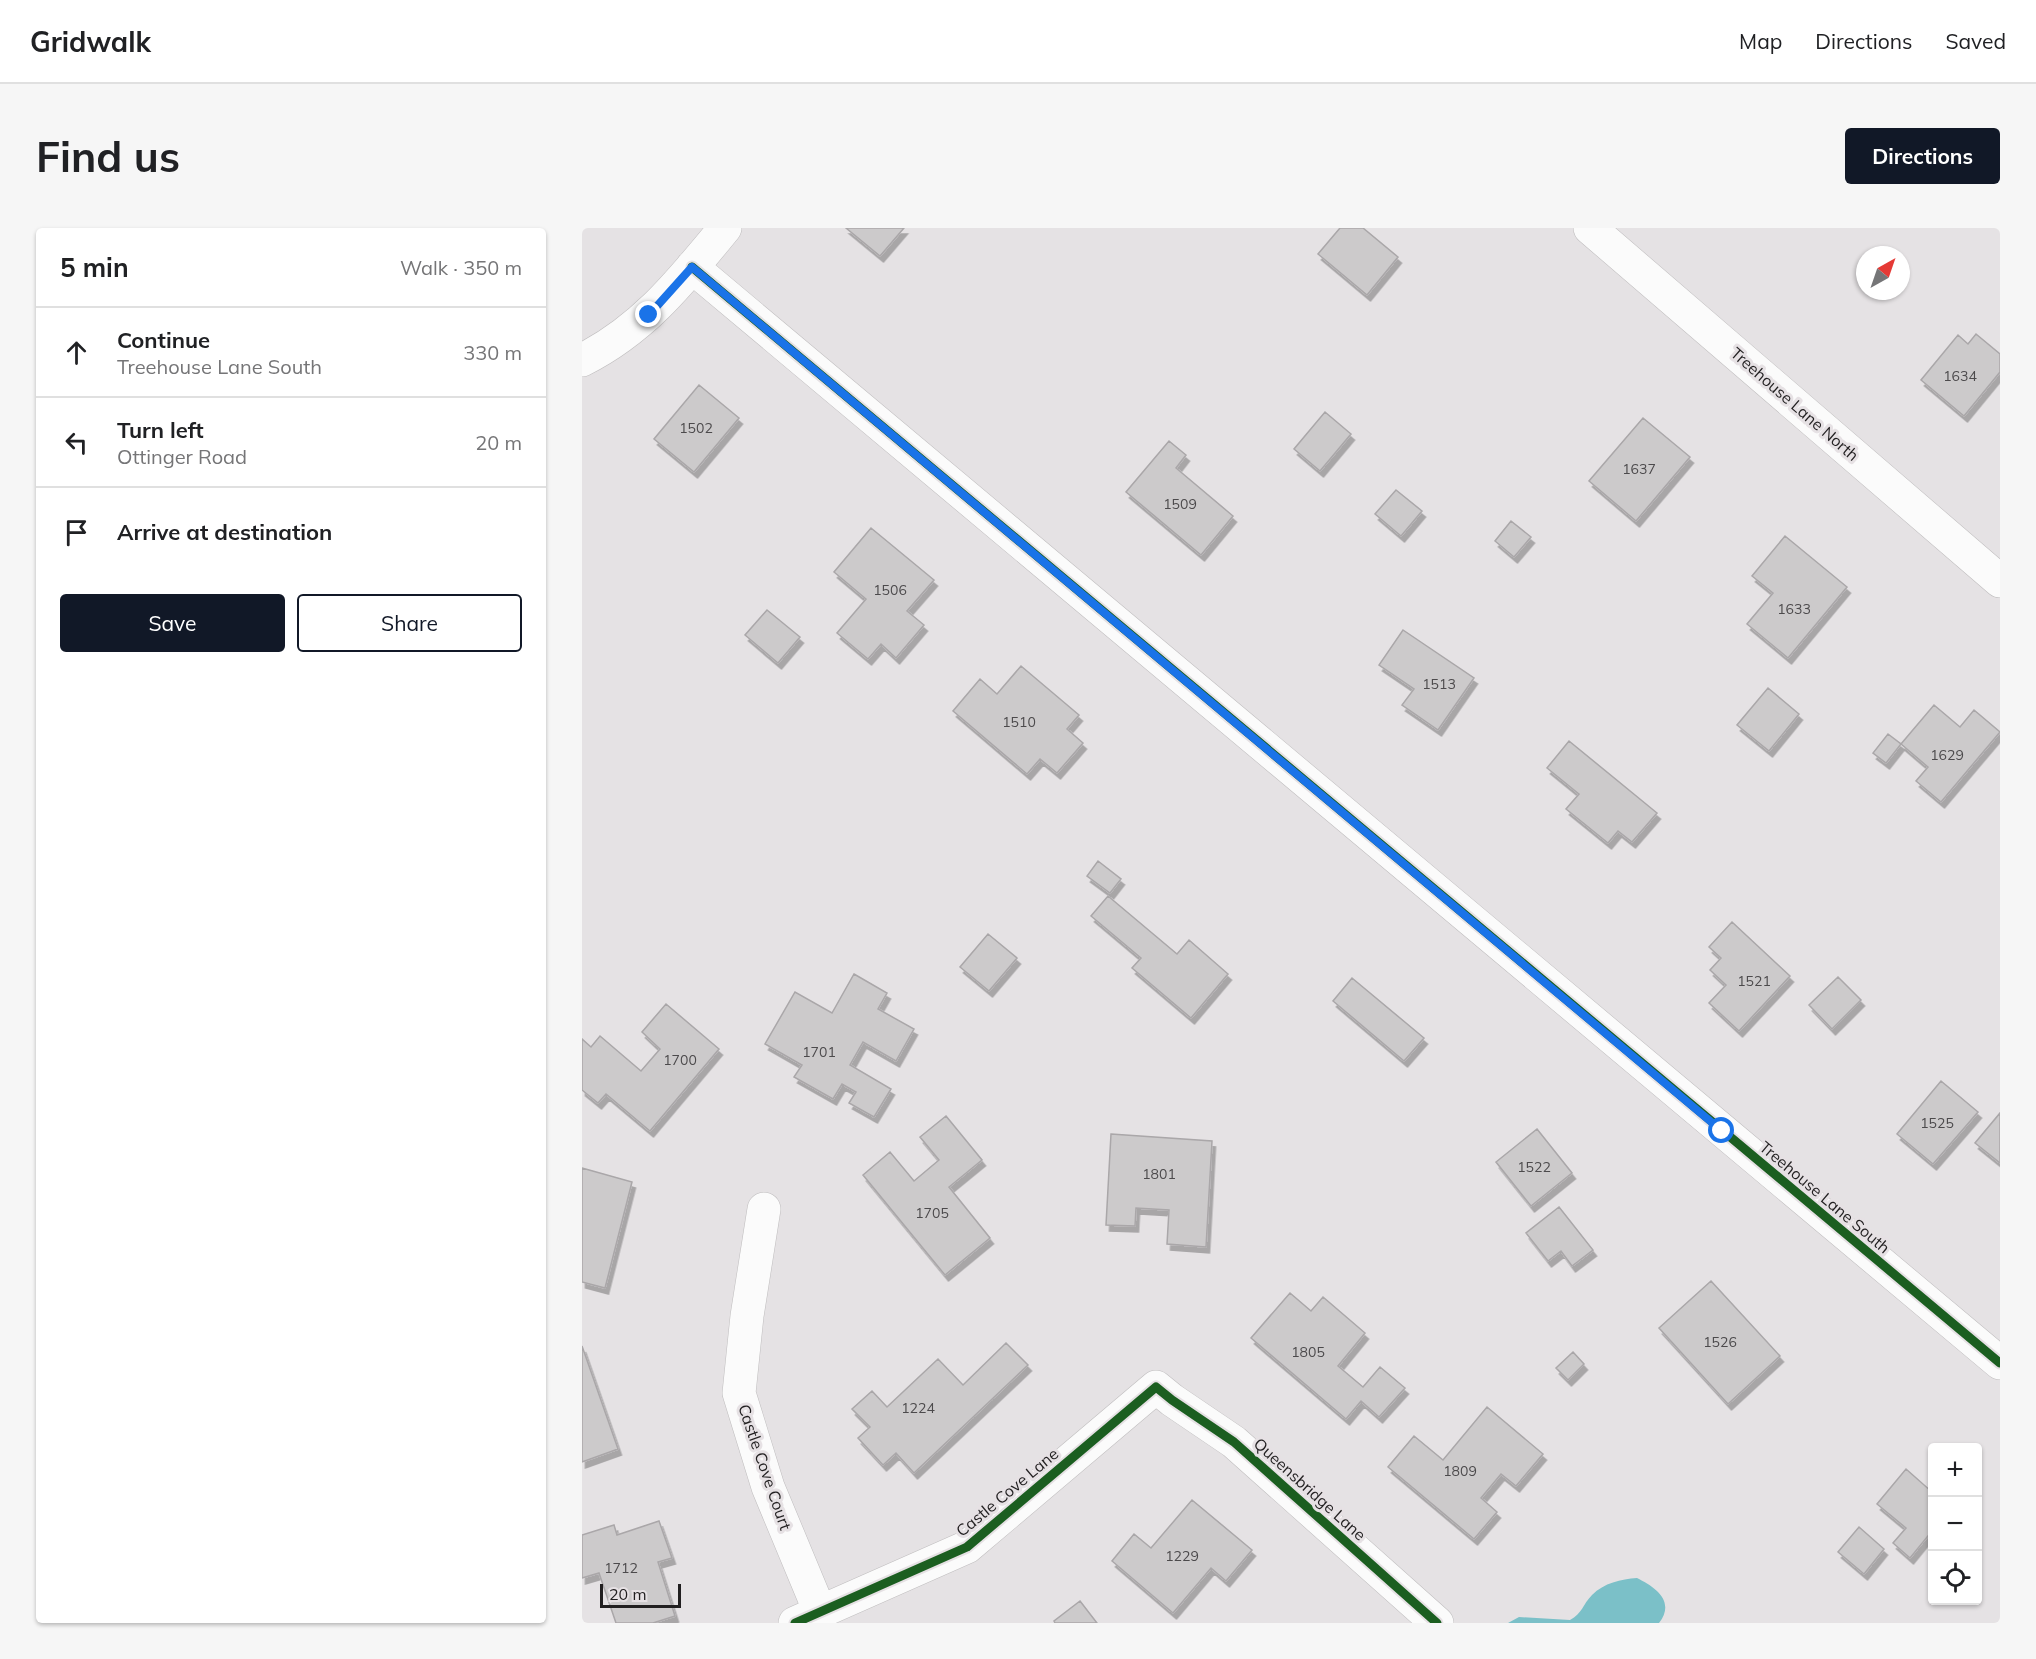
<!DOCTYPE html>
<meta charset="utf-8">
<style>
body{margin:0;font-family:Mulish,sans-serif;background:#f6f6f6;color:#202124}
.controls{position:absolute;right:18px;bottom:18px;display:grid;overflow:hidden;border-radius:6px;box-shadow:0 2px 4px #0004}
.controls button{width:54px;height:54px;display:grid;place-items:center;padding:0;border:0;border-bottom:2px solid #e0e0e0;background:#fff;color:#202124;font:30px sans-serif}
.compass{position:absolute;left:1274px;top:18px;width:54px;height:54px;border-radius:50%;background:#fff;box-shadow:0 2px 4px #0004;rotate:40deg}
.scale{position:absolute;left:18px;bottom:15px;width:81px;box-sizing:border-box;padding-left:6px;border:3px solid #211f20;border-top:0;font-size:16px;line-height:21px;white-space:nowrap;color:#211f20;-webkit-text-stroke:4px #e6e1e4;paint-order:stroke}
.stop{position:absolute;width:18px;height:18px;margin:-14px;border:4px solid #1a73e8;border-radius:50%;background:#fff}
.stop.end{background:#1a73e8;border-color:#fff;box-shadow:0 2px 6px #0008}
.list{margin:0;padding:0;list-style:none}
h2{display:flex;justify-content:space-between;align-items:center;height:78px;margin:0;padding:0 24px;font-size:26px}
h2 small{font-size:20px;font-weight:400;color:#757577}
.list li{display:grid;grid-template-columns:39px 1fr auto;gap:18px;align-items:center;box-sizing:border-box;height:90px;padding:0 24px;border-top:2px solid #e0e0e0}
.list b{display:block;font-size:22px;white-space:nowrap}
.list p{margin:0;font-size:20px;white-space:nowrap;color:#757577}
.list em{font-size:20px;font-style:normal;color:#757577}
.actions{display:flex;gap:12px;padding:18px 24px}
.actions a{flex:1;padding:14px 0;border:2px solid #111827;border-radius:6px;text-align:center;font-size:21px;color:#111827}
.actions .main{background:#111827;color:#fff}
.icon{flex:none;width:33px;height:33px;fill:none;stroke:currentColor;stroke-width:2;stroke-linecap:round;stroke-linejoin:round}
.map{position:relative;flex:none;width:1418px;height:1395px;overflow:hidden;border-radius:6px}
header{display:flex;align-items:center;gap:36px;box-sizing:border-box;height:84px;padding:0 30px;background:#fff;border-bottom:2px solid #e0e0e0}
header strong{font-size:28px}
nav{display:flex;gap:33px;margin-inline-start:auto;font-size:21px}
.intro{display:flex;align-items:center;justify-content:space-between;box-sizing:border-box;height:144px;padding:0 36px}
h1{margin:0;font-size:42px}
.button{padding:15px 27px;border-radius:6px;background:#111827;color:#fff;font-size:21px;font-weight:700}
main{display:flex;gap:36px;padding:0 36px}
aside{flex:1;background:#fff;border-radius:6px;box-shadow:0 2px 4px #0004}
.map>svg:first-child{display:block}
.water{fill:#7bc0c8}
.building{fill:#cccacb;stroke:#aaa7a9;stroke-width:1.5;filter:url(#shadow)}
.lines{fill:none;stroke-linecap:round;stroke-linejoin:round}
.minor-casing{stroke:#bfbdbe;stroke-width:34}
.minor{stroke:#fbfbfb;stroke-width:33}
.cycleway-casing{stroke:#e6e1e4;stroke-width:13}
.cycleway{stroke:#1b5e20;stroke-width:9}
.route{stroke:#1a73e8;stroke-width:8}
.labels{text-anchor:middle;stroke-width:6;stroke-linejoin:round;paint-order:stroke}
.number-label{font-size:14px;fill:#4c4a4c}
.street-label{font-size:16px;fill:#211f20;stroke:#e6e1e4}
</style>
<header>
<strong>Gridwalk</strong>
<nav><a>Map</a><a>Directions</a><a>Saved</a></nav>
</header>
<div class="intro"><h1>Find us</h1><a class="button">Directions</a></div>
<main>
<aside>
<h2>5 min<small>Walk · 350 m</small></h2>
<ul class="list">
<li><svg class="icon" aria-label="ahead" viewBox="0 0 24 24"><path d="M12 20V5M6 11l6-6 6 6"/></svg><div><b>Continue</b><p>Treehouse Lane South</p></div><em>330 m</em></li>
<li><svg class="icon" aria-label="left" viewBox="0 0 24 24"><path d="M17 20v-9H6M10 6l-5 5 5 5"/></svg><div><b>Turn left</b><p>Ottinger Road</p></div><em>20 m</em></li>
<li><svg class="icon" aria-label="arrive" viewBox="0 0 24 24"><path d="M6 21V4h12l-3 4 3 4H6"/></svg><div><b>Arrive at destination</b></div></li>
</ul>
<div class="actions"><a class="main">Save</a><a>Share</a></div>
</aside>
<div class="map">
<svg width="1418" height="1395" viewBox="0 0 1418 1395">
<defs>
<filter id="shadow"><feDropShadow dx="3.5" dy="6" stdDeviation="0" flood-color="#0004"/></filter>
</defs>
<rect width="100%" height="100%" fill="#e5e2e4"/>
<path class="water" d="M1055,1350C1073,1359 1094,1373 1077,1395H926L937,1389L988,1392C1000,1386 1001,1376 1010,1367C1022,1355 1039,1351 1055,1350Z"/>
<path class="building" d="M264,0H322L298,28Z
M758,0H781L816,29L785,67L736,26Z
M1394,106L1418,126V144L1382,188L1339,152L1376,107L1386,116Z
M117,157L157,190L112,244L72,211Z
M743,184L769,206L738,243L712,221Z
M1061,190L1108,229L1054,293L1007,253Z
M587,213L604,227L594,240L651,288L619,327L544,264Z
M814,262L840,283L819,308L793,286Z
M929,293L949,309L932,329L913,313Z
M289,300L352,352L325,383L342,397L314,430L299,416L286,431L255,405L284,371L252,344Z
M1203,308L1265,359L1206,430L1165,396L1191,365L1170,348Z
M185,382L218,409L196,435L163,407Z
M821,402L892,450L856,502L820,477L832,461L797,437Z
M439,438L497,487L485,501L501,515L475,545L458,531L445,546L371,483L398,451L415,466Z
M1186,460L1217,486L1187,523L1155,497Z
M1352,477L1378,499L1392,482L1418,504L1359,574L1334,553L1346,539L1319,516Z
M1306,506L1319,516L1304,535L1291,525Z
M987,513L1075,585L1050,614L1036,603L1026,615L984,581L997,566L965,540Z
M516,633L539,651L528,665L505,648Z
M526,668L595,726L607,712L646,746L609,790L550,740L559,730L509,688Z
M1150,694L1208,748L1157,803L1127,775L1144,757L1128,742L1139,730L1127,719Z
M406,706L435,730L407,763L378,739Z
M272,746L305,765L296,781L332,801L314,833L281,814L268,837L309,861L292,889L267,875L274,864L260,856L251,871L212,849L220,837L183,816L213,764L250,785Z
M1256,749L1279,772L1250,801L1227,777Z
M770,750L842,810L822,833L751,773Z
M84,776L137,821L68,903L24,866L16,875L0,862V811L9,819L18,808L59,843L78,821L60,804Z
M1359,853L1396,884L1351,936L1315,906Z
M1418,885V935L1393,915Z
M364,888L400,932L367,959L408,1010L363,1047L281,947L308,924L332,953L357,932L338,909Z
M955,901L990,945L949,978L914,934Z
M529,906L630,913L624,1019L585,1016L587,982L554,980L553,998L524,997Z
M0,940L50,954L23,1060L0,1054Z
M977,979L1011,1022L990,1038L979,1023L966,1033L944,1005Z
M1129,1053L1198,1128L1146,1176L1077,1100Z
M708,1065L729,1083L741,1069L783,1105L756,1138L781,1159L798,1139L823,1160L797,1189L779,1173L764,1191L669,1110Z
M424,1115L446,1137L332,1245L314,1225L301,1237L276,1210L288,1199L270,1181L290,1163L305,1179L356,1131L381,1157Z
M0,1118L36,1221L0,1234Z
M991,1124L1002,1136L986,1152L974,1140Z
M905,1179L961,1226L934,1258L919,1246L899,1270L915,1284L892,1311L806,1239L832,1208L861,1232Z
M1324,1241L1350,1264V1303L1328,1330L1311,1315L1324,1300L1295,1276Z
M610,1272L670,1322L644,1353L629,1340L591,1385L530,1333L552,1306L569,1320Z
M77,1293L90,1330L76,1334L93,1388L71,1395H34L17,1345L0,1350V1307L32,1297L35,1307Z
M1277,1299L1302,1321L1282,1346L1256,1324Z
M498,1373L515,1395H473L472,1393Z"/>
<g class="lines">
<defs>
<path id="minor" d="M1008,0L1418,353
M110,39L1418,1135
M0,132C62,101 100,52 143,0
M182,981L165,1088L157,1165L186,1259L238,1384
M213,1395L385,1319L574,1159L590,1172L652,1214L855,1395"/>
</defs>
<use href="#minor" class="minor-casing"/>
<use href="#minor" class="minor"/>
<defs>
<path id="cycleway" d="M110,39L1418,1135
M213,1395L385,1319L574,1159L590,1172L652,1214L855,1395"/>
</defs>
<use href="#cycleway" class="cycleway-casing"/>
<use href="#cycleway" class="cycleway"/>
</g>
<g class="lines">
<path class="route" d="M67,87L110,39L1140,903"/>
</g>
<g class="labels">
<g class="number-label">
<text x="1378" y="153">1634</text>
<text x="114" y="205">1502</text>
<text x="1057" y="246">1637</text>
<text x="598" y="281">1509</text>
<text x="308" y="367">1506</text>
<text x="1212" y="386">1633</text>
<text x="857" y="461">1513</text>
<text x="437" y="499">1510</text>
<text x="1365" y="532">1629</text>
<text x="1172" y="758">1521</text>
<text x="237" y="829">1701</text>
<text x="98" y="837">1700</text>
<text x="1355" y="900">1525</text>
<text x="952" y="944">1522</text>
<text x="577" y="951">1801</text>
<text x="350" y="990">1705</text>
<text x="1138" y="1119">1526</text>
<text x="726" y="1129">1805</text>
<text x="336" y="1185">1224</text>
<text x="878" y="1248">1809</text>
<text x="600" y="1333">1229</text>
<text x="39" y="1345">1712</text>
</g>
<g class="street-label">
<text transform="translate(1213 176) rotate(41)" y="6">Treehouse Lane North</text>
<text transform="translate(1243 969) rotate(40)" y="6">Treehouse Lane South</text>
<text transform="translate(183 1239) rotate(71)" y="6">Castle Cove Court</text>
<text transform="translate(728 1261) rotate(42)" y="6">Queensbridge Lane</text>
<text transform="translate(425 1264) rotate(-40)" y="6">Castle Cove Lane</text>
</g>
</g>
</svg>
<div class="controls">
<button>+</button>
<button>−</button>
<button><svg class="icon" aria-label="locate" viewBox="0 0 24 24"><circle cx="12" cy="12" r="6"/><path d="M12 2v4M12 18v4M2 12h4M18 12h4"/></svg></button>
</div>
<svg class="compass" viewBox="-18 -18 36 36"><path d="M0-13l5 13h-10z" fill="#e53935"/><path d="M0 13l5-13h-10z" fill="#757577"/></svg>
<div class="scale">20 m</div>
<div class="stop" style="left:1140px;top:903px"></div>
<div class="stop end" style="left:67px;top:87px"></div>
</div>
</main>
